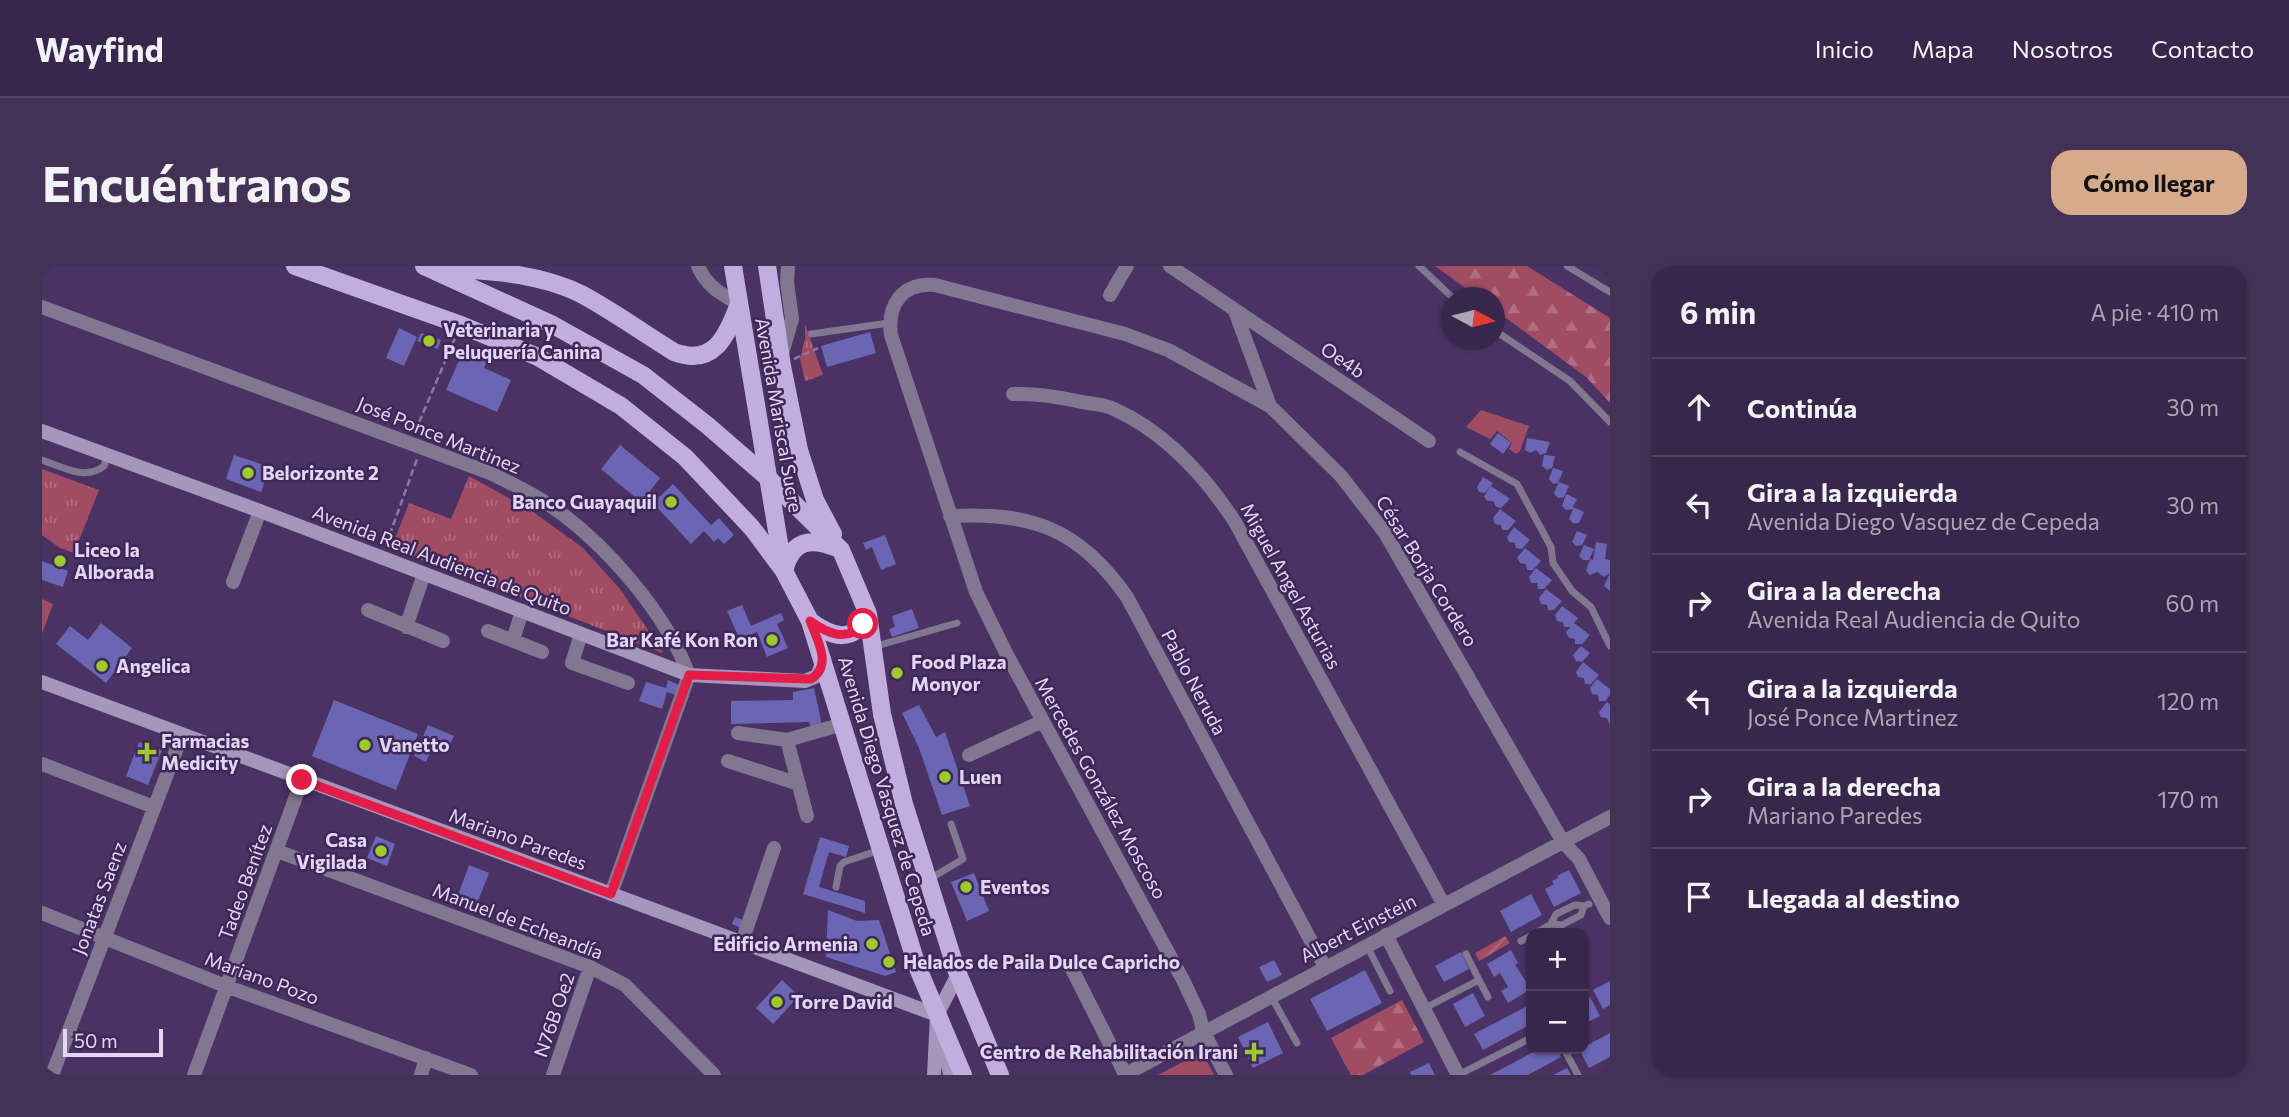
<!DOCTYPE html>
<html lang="es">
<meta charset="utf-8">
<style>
body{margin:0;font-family:Commissioner,sans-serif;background:#433255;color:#f1f3f6}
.controls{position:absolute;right:21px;bottom:21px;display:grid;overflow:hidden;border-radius:14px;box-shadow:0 2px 5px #0004}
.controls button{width:63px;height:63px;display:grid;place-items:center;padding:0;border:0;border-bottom:2px solid #524363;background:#38264b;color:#f1f3f6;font:35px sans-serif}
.compass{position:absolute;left:1400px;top:21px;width:63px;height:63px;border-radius:50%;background:#38264b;box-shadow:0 2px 5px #0004;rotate:97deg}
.scale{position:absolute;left:21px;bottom:18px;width:100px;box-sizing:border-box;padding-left:7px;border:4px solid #e3d6f5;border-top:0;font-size:19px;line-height:24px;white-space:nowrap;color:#e3d6f5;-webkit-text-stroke:5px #3f2858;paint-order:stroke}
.stop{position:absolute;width:21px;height:21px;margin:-16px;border:5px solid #e11d48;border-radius:50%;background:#fff}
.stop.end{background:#e11d48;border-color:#fff;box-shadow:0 2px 7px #0008}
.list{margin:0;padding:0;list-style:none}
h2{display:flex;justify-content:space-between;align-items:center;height:91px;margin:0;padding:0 28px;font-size:30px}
h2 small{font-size:23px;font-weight:400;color:#aba5b5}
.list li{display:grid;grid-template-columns:46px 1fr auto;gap:21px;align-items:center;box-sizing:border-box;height:98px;padding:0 28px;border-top:2px solid #524363}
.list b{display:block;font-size:26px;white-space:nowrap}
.list p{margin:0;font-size:23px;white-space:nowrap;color:#aba5b5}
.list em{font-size:23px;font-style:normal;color:#aba5b5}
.icon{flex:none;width:38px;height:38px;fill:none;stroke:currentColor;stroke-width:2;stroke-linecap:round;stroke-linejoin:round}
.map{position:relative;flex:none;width:1568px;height:809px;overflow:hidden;border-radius:21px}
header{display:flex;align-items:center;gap:42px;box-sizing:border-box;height:98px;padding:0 35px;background:#38264b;border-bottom:2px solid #524363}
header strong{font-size:33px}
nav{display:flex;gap:38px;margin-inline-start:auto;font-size:24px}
.intro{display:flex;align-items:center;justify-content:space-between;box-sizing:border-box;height:168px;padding:0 42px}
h1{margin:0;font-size:49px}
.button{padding:18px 32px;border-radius:21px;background:#d6ab8b;color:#111;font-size:24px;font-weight:700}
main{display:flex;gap:42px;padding:0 42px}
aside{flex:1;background:#38264b;border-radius:21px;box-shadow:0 2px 5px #0004}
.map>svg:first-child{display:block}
.grass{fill:#a04c63}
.forest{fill:url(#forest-firs)}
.park{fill:url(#park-tufts)}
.garden{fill:url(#garden-furrows)}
.building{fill:#6a66b4}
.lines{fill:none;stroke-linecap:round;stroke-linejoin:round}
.path{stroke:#8c79a3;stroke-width:2.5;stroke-dasharray:7 3.5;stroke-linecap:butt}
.lane{stroke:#817790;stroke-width:7}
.street{stroke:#817790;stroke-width:14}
.secondary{stroke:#a696bc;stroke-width:14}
.primary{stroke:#c2addf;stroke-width:18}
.route{stroke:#e11d48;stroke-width:9}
.poi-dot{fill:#9fca2d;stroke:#3f2858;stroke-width:2.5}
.labels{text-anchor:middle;stroke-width:5;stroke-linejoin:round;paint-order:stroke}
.poi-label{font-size:19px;font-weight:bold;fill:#e3d6f5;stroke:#3f2858;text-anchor:start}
.street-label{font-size:19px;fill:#e3d6f5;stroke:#3f2858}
</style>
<header>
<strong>Wayfind</strong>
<nav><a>Inicio</a><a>Mapa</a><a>Nosotros</a><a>Contacto</a></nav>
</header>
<div class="intro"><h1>Encuéntranos</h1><a class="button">Cómo llegar</a></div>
<main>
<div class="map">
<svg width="1568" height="809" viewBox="0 0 1568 809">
<defs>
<pattern id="forest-firs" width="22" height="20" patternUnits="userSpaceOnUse" patternTransform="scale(1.75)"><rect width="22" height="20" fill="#a04c63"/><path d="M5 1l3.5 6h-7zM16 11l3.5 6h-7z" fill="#b16d82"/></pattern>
<pattern id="park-tufts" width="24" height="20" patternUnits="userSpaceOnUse" patternTransform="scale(1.75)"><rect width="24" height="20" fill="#a04c63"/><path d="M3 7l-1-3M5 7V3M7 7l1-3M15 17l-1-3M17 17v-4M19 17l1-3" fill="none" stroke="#b16d82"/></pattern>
<pattern id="garden-furrows" width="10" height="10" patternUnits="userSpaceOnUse" patternTransform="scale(1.75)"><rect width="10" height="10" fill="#a04c63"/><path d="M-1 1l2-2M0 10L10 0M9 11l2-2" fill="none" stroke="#b16d82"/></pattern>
</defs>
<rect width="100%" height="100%" fill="#4a3264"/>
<path class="grass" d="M1439,144L1487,160L1478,185L1474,188L1467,183L1470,177L1455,165L1448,173L1424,161Z
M0,333L11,338L0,368Z
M1160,786L1172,809H1116Z"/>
<path class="forest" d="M1393,0H1485L1568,52V137L1544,111L1453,44L1452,32L1436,31Z
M1360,734L1382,776L1321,809H1309L1289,772Z"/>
<path class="park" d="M763,58L781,109L763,115L758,93L763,73Z
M0,203L57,224L32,287L18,282L0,269Z
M427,210L490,245L541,282L578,323L621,386L620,387L425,310L349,283L367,237L409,253Z"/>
<path class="garden" d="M1463,670L1468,677L1437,695L1433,687Z"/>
<path class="building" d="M357,62L375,71L362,100L344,92Z
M828,66L834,87L785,101L779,80Z
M379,67L399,74L396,83L375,75Z
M422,83L446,93L442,102L469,114L455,146L404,124Z
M1456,167L1469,177L1461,188L1448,178Z
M1485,172L1508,176L1504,187L1498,189L1494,184L1488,187L1483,184Z
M578,179L618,212L608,225L614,230L605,241L559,203Z
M192,189L228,201L219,226L184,213Z
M1502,189L1513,190L1510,202L1505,204L1500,200Z
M1511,202L1521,205L1516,217L1511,218L1507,213Z
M1441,211L1451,217L1443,227L1437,226L1435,221Z
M1517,216L1527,220L1522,231L1516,232L1512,227Z
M631,218L669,259L677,252L692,269L682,278L676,272L672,276L662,265L649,278L611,237Z
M1449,220L1468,233L1459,242L1454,241L1451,235H1445L1442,230Z
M1524,228L1535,233L1531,241L1542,246L1537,257H1531L1527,253L1531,243L1524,244L1520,240Z
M1458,243L1474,255L1466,264H1460L1459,259L1453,258L1451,252Z
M1472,261L1488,274L1480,283L1474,282L1473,277L1467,276L1465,271Z
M1535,265L1545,269L1540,279L1534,280L1530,276Z
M843,269L854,298L839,304L830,281L824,284L821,277Z
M1554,276L1565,278L1563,293L1568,294V325L1562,320L1568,307L1562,311L1555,306L1548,309L1544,305L1548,293L1551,294Z
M1542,279L1552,283L1547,294H1541L1537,290Z
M1483,282L1499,295L1491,304H1485L1484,298L1478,297L1475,292Z
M0,295L26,305L21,321L0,314Z
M1494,302L1510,314L1502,323H1496L1495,317H1489L1487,311Z
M1504,323L1520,335L1512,344H1506L1505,339L1499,338L1497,332Z
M700,339L709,360L739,347L742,354L735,358L746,382L725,391L715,366L698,374L685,345Z
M1520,340L1536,352L1532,357L1548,369L1540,378H1533V373L1527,372L1524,366L1529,361H1522L1521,356L1515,355L1513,349Z
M870,343L877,362L850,371L847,363L853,361L850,350Z
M59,357L90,382L64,417L14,378L28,360L46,374Z
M1539,380L1548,387L1540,396L1534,395L1531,389Z
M1541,396L1557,409L1549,418H1543L1542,412L1536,411L1534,406Z
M1555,413L1568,423V429L1563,435H1557L1556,429L1550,428L1548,422Z
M626,414L635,418L637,421L634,429L625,426L620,443L597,435L604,416L624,422Z
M772,422L780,459L769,461L767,456L689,458V435L751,434V426Z
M292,434L376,468L354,524L270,490Z
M1565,436L1568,439V459L1565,452L1559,451L1557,446Z
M877,439L894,471L903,466L928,540L900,549L877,482L860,447Z
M386,459L412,470L403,489L390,483L384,496L372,490Z
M97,476L120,484L106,519L84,510Z
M334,570L353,578L345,600L325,592Z
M778,571L807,580L804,591L787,586L777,621L823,635V647L761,628Z
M427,599L447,607L434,640L415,632Z
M1527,604L1539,627L1512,641L1503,623L1512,618L1510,615L1516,612L1515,610Z
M932,607L947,645L925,655L909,616Z
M1489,628L1500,649L1469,666L1458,645Z
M786,644L815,655L837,654L854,706L843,710L784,691Z
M693,651L704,655L701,663L690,658Z
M1469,684L1476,697L1473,699L1489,723L1466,737L1459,725L1466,721L1458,707L1452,711L1445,698Z
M1419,686L1427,703L1402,716L1393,700Z
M1232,694L1240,709L1225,716L1217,701Z
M1323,704L1340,737L1285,765L1268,733Z
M740,714L757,730L731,758L714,742Z
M1568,715V739L1561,743L1551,724Z
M1431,727L1443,750L1423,761L1411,738Z
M1548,731L1558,750L1542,758V734Z
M1489,738V758L1441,784L1432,768Z
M1226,756L1241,787L1211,802L1196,771Z
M1568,767V791L1547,802L1537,783H1542V781Z
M1497,783H1515L1519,791L1486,809H1448Z
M1387,797L1393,809H1369L1368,806Z
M1525,802L1529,809H1511Z"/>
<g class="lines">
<path class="path" d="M752,93L776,82
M373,166L413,72
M344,279L375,193"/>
<path class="lane" d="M1377,0L1411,32
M1525,0L1568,26
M1452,64L1528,115L1568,156
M769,68L847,57
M1418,186L1475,218L1509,281L1511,297L1530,325L1549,341L1568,380
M0,194C20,201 43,215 62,200L66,189
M831,381L915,357
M886,614L921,593L909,558
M794,621L798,600L802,596L838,584
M1509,658L1520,659L1539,649L1542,640
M1494,667L1509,658L1514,648L1533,639L1542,640L1547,638
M1479,675L1489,670
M1325,680L1348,725
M1437,714L1446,731
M1229,730L1255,777
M1383,742L1437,714L1424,688
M1522,783L1536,809
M1416,809L1489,772"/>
<path class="street" d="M656,0C664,20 679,28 697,38
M1128,0L1387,175
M1068,29L1085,0
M0,41L448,207C469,217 490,227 509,240C563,277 624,347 647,409L569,628
M1193,45L1228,140
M739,91L750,53L745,16L746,0
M971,128C997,127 1020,132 1046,137C1054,138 1064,139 1072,143C1123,166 1163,210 1193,256L1402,639
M908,250C989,246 1037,262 1085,331L1283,701
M191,316L218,245
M326,344L401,375
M364,361L382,308
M446,365L500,386
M539,368L530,397L586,417
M471,374L480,345
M696,467L745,474L801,458
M745,474L765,550
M927,489L1001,455
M686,495L757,518
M0,498L112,541
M235,585L548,701L583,719L672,809
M0,647L186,721L429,809
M1344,669L1416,809
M701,677L704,664L732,582
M1030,703L1083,808
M10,809L140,469
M152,809L260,514
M379,809L384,792
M511,809L548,701
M1082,809L1568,551
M1184,809L1161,765L1157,748L1141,714L964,387L934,326L849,69C845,39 860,16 893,19L1083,68L1126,84L1228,140L1299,210L1343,267L1521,576L1537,593L1568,652"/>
<path class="secondary" d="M0,165L218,245L647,409L763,415L775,410L782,393
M0,416L895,749
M903,781L908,809
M892,809L895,749L916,708"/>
<path class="primary" d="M253,0L419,59L496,91L579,140L643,191L710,262L742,305L768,355L875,700L921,809
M382,0L511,59L601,109L665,159L726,212L799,284L826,348L840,448L862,538L914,703L958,809
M691,0L741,301
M725,0L740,100L757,184L773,234L791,268
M396,2C442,4 497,7 539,28C571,45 601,67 632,86C672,101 685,70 697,38
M742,305C750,274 768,271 795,282
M768,355C791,372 812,378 826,348"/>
</g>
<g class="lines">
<path class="route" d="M260,514L569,628L647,409L769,413C791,400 775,373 768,355C785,367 805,377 821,358"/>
</g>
<g class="poi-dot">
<circle cx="387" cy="75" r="7"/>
<circle cx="206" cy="207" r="7"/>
<circle cx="629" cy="236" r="7"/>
<circle cx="18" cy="295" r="7"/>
<circle cx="730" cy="374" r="7"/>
<circle cx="60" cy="400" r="7"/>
<circle cx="855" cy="407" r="7"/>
<circle cx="323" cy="479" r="7"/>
<path d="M101.5 475.5h7v7h7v7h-7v7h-7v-7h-7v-7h7z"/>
<circle cx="903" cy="511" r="7"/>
<circle cx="339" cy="585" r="7"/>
<circle cx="924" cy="621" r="7"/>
<circle cx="830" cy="678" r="7"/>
<circle cx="847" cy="696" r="7"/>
<circle cx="735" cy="736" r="7"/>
<path d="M1208.5 775.5h7v7h7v7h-7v7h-7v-7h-7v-7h7z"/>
</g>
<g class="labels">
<g class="poi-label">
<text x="401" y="71">Veterinaria y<tspan x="401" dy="22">Peluquería Canina</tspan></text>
<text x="220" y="214">Belorizonte 2</text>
<text x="615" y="243" text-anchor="end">Banco Guayaquil</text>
<text x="32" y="291">Liceo la<tspan x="32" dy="22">Alborada</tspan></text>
<text x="716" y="381" text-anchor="end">Bar Kafé Kon Ron</text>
<text x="869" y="403">Food Plaza<tspan x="869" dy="22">Monyor</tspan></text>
<text x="74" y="407">Angelica</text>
<text x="119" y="482">Farmacias<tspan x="119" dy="22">Medicity</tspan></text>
<text x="337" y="486">Vanetto</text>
<text x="917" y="518">Luen</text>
<text x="325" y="581" text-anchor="end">Casa<tspan x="325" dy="22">Vigilada</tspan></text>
<text x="938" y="628">Eventos</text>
<text x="816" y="685" text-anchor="end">Edificio Armenia</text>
<text x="861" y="703">Helados de Paila Dulce Capricho</text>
<text x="749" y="743">Torre David</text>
<text x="1196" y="793" text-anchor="end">Centro de Rehabilitación Irani</text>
</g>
<g class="street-label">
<text transform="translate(1301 94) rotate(34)" y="7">Oe4b</text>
<text transform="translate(737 149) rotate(80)" y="7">Avenida Mariscal Sucre</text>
<text transform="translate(397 169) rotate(22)" y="7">José Ponce Martinez</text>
<text transform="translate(400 294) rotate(21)" y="7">Avenida Real Audiencia de Quito</text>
<text transform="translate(1385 305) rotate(58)" y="7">César Borja Cordero</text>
<text transform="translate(1249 320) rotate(61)" y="7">Miguel Angel Asturias</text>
<text transform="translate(1152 416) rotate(62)" y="7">Pablo Neruda</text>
<text transform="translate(1059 522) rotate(61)" y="7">Mercedes González Moscoso</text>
<text transform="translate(845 530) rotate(73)" y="7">Avenida Diego Vasquez de Cepeda</text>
<text transform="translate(476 573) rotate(20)" y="7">Mariano Paredes</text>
<text transform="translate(203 616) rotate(-70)" y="7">Tadeo Benítez</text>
<text transform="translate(57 632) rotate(-69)" y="7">Jonatas Saenz</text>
<text transform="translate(476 655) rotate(21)" y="7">Manuel de Echeandía</text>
<text transform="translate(1316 662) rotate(-27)" y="7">Albert Einstein</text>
<text transform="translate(220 712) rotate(20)" y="7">Mariano Pozo</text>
<text transform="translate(512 749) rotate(-71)" y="7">N76B Oe2</text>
</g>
</g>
</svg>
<div class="controls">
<button>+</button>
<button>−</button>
</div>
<svg class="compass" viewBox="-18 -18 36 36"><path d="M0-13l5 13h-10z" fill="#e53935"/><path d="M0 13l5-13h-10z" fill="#aba5b5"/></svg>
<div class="scale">50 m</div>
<div class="stop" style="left:821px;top:358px"></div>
<div class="stop end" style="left:260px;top:514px"></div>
</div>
<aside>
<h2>6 min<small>A pie · 410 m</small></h2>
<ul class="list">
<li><svg class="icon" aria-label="ahead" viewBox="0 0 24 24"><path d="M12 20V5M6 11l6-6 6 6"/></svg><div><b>Continúa</b></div><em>30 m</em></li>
<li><svg class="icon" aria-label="left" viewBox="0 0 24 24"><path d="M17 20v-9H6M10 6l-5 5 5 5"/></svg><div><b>Gira a la izquierda</b><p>Avenida Diego Vasquez de Cepeda</p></div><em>30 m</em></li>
<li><svg class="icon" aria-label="right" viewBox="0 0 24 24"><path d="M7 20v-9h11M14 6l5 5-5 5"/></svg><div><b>Gira a la derecha</b><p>Avenida Real Audiencia de Quito</p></div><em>60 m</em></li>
<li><svg class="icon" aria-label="left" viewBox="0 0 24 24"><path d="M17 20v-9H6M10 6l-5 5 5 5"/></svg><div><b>Gira a la izquierda</b><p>José Ponce Martinez</p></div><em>120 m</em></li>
<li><svg class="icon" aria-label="right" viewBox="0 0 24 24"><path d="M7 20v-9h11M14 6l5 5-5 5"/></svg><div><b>Gira a la derecha</b><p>Mariano Paredes</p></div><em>170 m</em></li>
<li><svg class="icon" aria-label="arrive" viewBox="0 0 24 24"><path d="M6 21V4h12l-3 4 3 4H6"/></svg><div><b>Llegada al destino</b></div></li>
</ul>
</aside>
</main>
